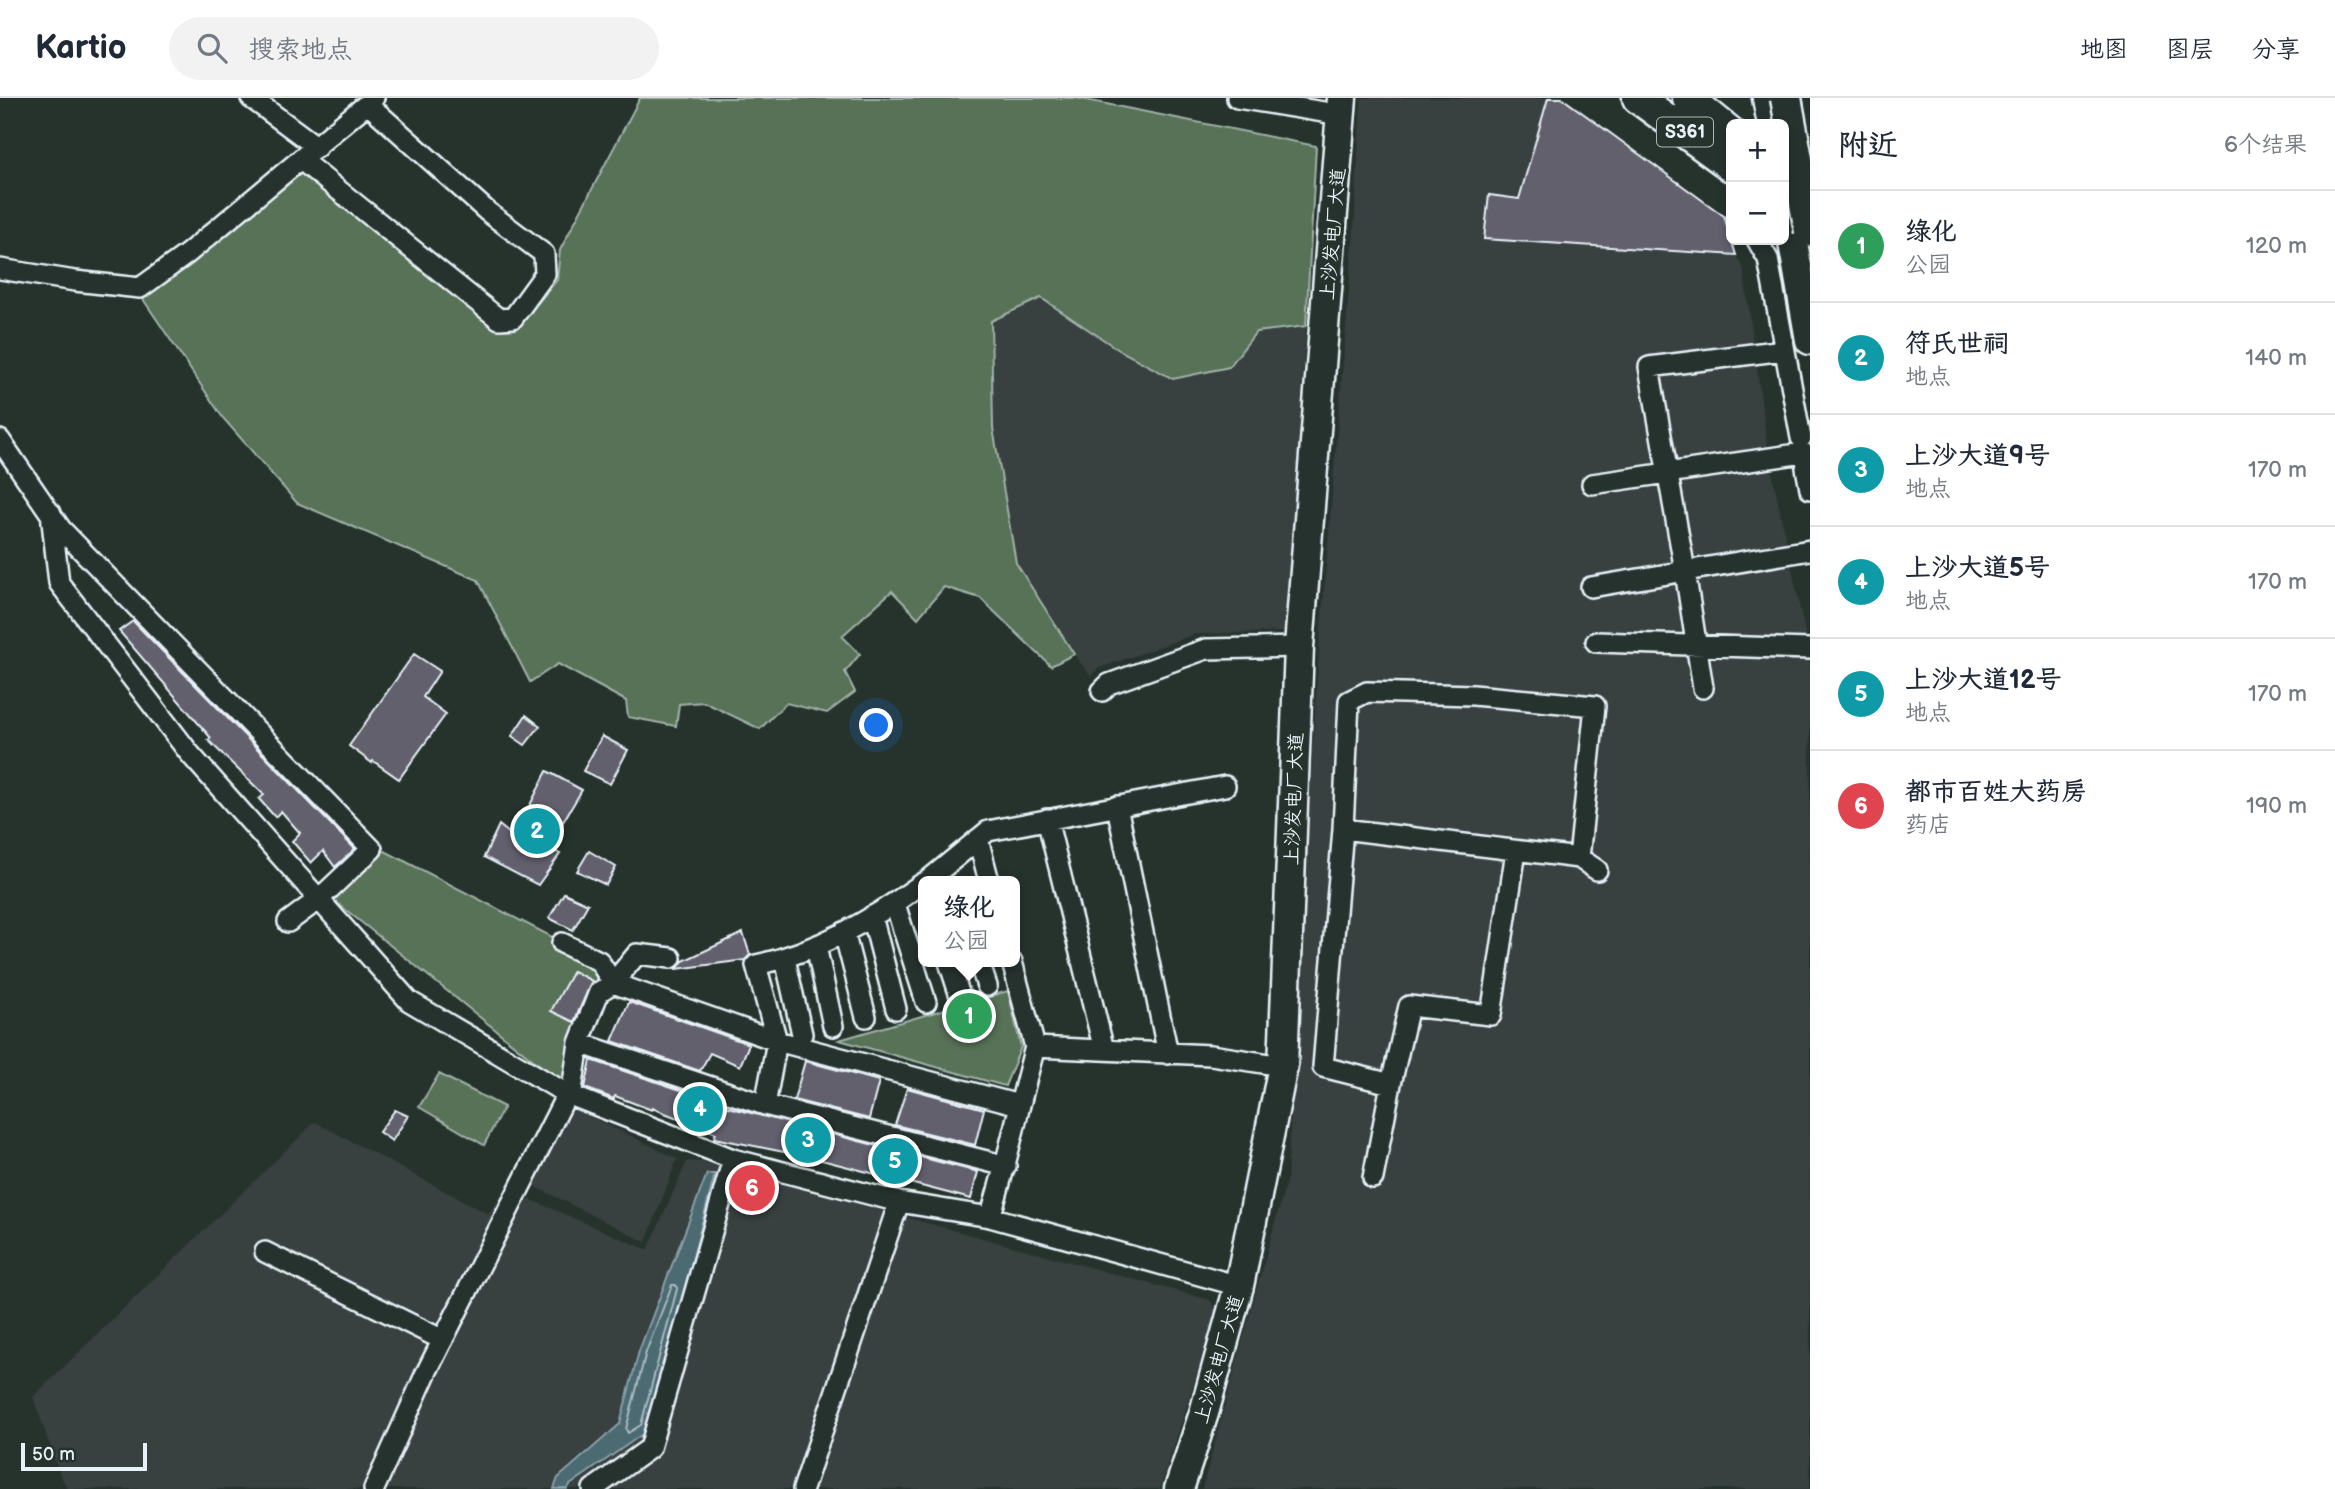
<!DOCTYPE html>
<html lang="zh">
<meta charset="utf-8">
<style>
body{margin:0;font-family:"Balsamiq Sans","LXGW WenKai TC",sans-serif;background:#f2f2f3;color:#1f2937}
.controls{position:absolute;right:21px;top:21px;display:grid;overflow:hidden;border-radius:10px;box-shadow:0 4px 10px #0003}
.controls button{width:63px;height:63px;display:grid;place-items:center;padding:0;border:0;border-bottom:2px solid #e0e1e3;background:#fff;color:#1f2937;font:35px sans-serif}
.scale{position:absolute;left:21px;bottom:18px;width:126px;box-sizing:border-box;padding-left:7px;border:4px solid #e8f1f8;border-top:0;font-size:19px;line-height:24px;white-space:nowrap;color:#e8f1f8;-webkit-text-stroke:5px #26332d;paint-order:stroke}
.you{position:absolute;left:877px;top:628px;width:24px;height:24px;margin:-18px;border:5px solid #fff;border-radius:50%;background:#1a73e8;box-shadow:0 0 0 10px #1a73e833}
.badge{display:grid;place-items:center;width:46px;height:46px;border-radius:50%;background:#84754c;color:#fff;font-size:23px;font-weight:700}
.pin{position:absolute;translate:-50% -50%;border:4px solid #fff;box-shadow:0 2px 7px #0006}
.popup{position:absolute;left:918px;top:778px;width:102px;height:91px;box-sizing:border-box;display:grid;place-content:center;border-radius:10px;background:#fff;filter:drop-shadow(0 2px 5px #0005);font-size:23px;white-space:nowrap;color:#747a83}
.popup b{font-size:26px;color:#1f2937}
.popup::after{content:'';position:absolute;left:50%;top:100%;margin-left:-14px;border:14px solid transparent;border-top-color:#fff}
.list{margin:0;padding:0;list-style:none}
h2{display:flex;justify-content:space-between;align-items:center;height:91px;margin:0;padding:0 28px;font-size:30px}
h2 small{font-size:23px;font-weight:400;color:#747a83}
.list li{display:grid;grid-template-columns:46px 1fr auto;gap:21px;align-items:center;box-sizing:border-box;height:112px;padding:0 28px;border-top:2px solid #e0e1e3}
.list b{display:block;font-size:26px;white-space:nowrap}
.list p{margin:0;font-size:23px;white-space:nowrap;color:#747a83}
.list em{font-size:23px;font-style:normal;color:#747a83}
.icon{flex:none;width:38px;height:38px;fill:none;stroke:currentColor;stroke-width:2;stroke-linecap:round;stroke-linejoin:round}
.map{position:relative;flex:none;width:1810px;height:1391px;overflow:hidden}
header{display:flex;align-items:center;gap:42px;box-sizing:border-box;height:98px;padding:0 35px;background:#fff;border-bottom:2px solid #e0e1e3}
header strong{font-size:33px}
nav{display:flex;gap:38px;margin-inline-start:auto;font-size:24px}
.search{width:490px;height:63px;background:#f2f2f3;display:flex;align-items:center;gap:18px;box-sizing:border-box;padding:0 24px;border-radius:38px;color:#747a83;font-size:26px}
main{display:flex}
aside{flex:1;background:#fff}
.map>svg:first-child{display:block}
.built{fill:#384040}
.green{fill:#587258;stroke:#a0b2a8;stroke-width:2}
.water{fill:#4b6a72;stroke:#8aa0a8;stroke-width:2}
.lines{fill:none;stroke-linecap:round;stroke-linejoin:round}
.shore{stroke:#a9bbc2;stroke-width:2}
.building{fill:#62606d;stroke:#e8f1f8;stroke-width:2}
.street-casing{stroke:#e8f1f8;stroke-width:24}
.secondary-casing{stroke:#e8f1f8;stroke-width:33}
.primary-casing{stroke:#e8f1f8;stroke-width:35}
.street{stroke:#26332d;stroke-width:19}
.secondary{stroke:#26332d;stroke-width:28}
.primary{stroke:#26332d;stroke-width:30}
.primary-bridge-casing{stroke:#e8f1f8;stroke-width:35;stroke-linecap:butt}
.primary-bridge{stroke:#26332d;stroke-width:30}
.labels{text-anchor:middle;stroke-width:6;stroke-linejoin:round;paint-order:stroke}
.shield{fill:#26332d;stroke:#aeb8bb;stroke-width:2}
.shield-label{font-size:18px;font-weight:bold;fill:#e8f1f8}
.street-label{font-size:19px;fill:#e8f1f8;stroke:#26332d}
</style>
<header>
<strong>Kartio</strong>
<div class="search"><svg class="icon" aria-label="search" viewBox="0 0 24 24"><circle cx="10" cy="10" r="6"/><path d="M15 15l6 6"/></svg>搜索地点</div>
<nav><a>地图</a><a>图层</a><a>分享</a></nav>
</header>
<main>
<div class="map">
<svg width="1810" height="1391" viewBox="0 0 1810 1391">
<rect width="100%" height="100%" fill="#26332d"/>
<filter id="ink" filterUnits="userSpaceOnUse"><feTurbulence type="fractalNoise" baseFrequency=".0143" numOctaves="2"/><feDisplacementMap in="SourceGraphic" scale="14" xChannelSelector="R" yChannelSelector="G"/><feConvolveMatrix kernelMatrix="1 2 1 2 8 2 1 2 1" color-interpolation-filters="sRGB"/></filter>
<g filter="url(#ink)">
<path class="built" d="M1361,0H1548L1519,101L1484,141L1736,157L1743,169L1769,360L1810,559V1391H1202L1287,1081L1318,564L1354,133Z
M1041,200L1119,252L1173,281L1229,269L1256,234L1306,228L1287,534L1195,536L1097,571L1091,578L1074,556L1016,465L993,330L991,223Z
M575,1012L623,1034L677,1061L646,1144L534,1088L571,1013Z
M315,1024L488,1116L506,1091L648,1152L687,1063L703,1064L1210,1202L1217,1213L1160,1391H68L60,1377L33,1299Z"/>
<path class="green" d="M640,0H1076L1316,48L1306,228L1256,234L1229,269L1173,281L1119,252L1041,200L991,223L993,330L1016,465L1074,556L1051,568L980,500L944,489L918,520L892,493L842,538L860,556L845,574L855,594L827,615L786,605L760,631L704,604L679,606L676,628L628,619L626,603L558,566L530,584L478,482L297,405L223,320L143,201L190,167L304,73L502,232L516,231L557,182L560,152Z
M372,751L385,753L599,863L613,885L567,989L326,796Z
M1008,893L1021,949L1005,988L839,942Z
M439,976L504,1009L484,1047L419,1009Z"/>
<path class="water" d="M707,1076H715L647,1333L570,1387L567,1391H554L558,1380L620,1326L639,1253Z"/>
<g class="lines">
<path class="shore" d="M672,1187H676L677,1191L641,1327L628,1335L626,1331L646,1254Z"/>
</g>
<path class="building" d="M1548,0H1562L1724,118L1736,157L1484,141L1489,97L1519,101Z
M133,523L355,751L335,769L323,753L311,765L292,743L300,735L281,713L275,719L259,701L264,697L208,642L211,640L119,533Z
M414,556L440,573L423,599L446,616L399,681L373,663L372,665L349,648Z
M526,617L540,628L525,647L512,638Z
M602,638L628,652L610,686L583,673Z
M547,673L582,692L548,749L560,756L538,787L484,759L499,727L514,739Z
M589,753L616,769L606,787L577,773Z
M564,795L588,806L573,832L549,820Z
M743,835L750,857L745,862L677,871L683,863Z
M573,873L592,883L574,924L551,913Z
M629,904L749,946L740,968L710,955L700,973L612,943Z
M591,962L714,1003L713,1005L978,1074L971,1101L814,1060L714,1040L716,1035L652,1010V1012L615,998L614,1001L585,990Z
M805,963L879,983L869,1021L794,1002Z
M907,990L984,1011L975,1047L895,1027Z
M395,1012L408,1018L392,1043L379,1034Z"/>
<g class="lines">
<defs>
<path id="street" d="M251,0L317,49
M1237,0L1342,17
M301,62L499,221L513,220L545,176L544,156L488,114L369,7
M1757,142L1768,161L1801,340
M0,171L75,183L140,190L187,156L374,0
M0,342L61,431L372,751L319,801L288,824
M1806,370L1810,391
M1592,386L1804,355
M51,415L59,485L190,656L409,903L567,996L733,1061L899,1104L990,1119L1239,1188
M1591,489L1810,452
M1596,544L1810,551
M1703,590L1685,473L1649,269L1784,252
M1102,593L1109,586L1206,551L1299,549
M1117,708L1168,956
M1047,721L1104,952
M1343,731L1349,603L1367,594L1473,597L1595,608L1579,760
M978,741L989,783
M1516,753L1491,917L1409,908L1391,986L1323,969L1343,731L1579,760L1597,772
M927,783L988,733L1225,688
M895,806L926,904
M872,818L896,911
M844,834L866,919
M562,845L599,863L613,885L777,943L1019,1007
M816,848L833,928
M785,861L802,936
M949,864L959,895
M979,864L987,888
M1012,864L1035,949
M579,945L765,1007L1006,1068
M765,1007L777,943L756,867C817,854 873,821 923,785
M1373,1080L1391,986
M990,1119C1008,1063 1019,1006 1035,949L1211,957L1283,968
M265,1154L443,1242
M374,1391L426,1275L567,996L572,992L579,945L599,894L613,885L637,856L671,860
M593,1391L650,1350L733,1061
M803,1391L899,1104"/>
<path id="secondary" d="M1767,0L1772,26
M1784,93L1810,242
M1179,1391L1204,1315L1239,1188L1283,968L1299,549L1342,0"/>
<path id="primary" d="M1638,0L1731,68
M1688,0L1731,35
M1784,102L1810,117"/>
</defs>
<use href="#street" class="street-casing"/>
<use href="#secondary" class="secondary-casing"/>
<use href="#primary" class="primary-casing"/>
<use href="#street" class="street"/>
<use href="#secondary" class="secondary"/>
<use href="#primary" class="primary"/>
<defs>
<path id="primary-bridge" d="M1786,0L1810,133"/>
</defs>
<use href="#primary-bridge" class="primary-bridge-casing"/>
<use href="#primary-bridge" class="primary-bridge"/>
</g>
</g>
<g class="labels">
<rect class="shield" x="1657" y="19.5" width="56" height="29" rx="5"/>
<g class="shield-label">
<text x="1685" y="40">S361</text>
</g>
<g class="street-label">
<text transform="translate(1332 136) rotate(-85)" y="7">上沙发电厂大道</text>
<text transform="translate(1293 701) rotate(-88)" y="7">上沙发电厂大道</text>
<text transform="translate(1218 1261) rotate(-74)" y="7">上沙发电厂大道</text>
</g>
</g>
</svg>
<div class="controls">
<button>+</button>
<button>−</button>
</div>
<div class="scale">50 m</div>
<div class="you"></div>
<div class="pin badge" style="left:969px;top:918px;background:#2e9e5b">1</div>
<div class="popup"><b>绿化</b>公园</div>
<div class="pin badge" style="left:537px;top:733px;background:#0f9aa8">2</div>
<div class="pin badge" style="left:808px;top:1042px;background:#0f9aa8">3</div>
<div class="pin badge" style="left:700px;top:1011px;background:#0f9aa8">4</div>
<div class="pin badge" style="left:895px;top:1063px;background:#0f9aa8">5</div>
<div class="pin badge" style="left:752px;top:1090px;background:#e0444e">6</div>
</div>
<aside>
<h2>附近<small>6个结果</small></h2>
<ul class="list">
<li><span class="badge" style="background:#2e9e5b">1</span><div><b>绿化</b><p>公园</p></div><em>120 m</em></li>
<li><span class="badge" style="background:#0f9aa8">2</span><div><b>符氏世祠</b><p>地点</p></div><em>140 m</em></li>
<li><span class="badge" style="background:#0f9aa8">3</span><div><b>上沙大道9号</b><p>地点</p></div><em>170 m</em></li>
<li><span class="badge" style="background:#0f9aa8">4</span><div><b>上沙大道5号</b><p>地点</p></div><em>170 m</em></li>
<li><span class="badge" style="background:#0f9aa8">5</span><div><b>上沙大道12号</b><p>地点</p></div><em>170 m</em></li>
<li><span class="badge" style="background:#e0444e">6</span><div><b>都市百姓大药房</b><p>药店</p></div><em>190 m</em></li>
</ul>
</aside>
</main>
